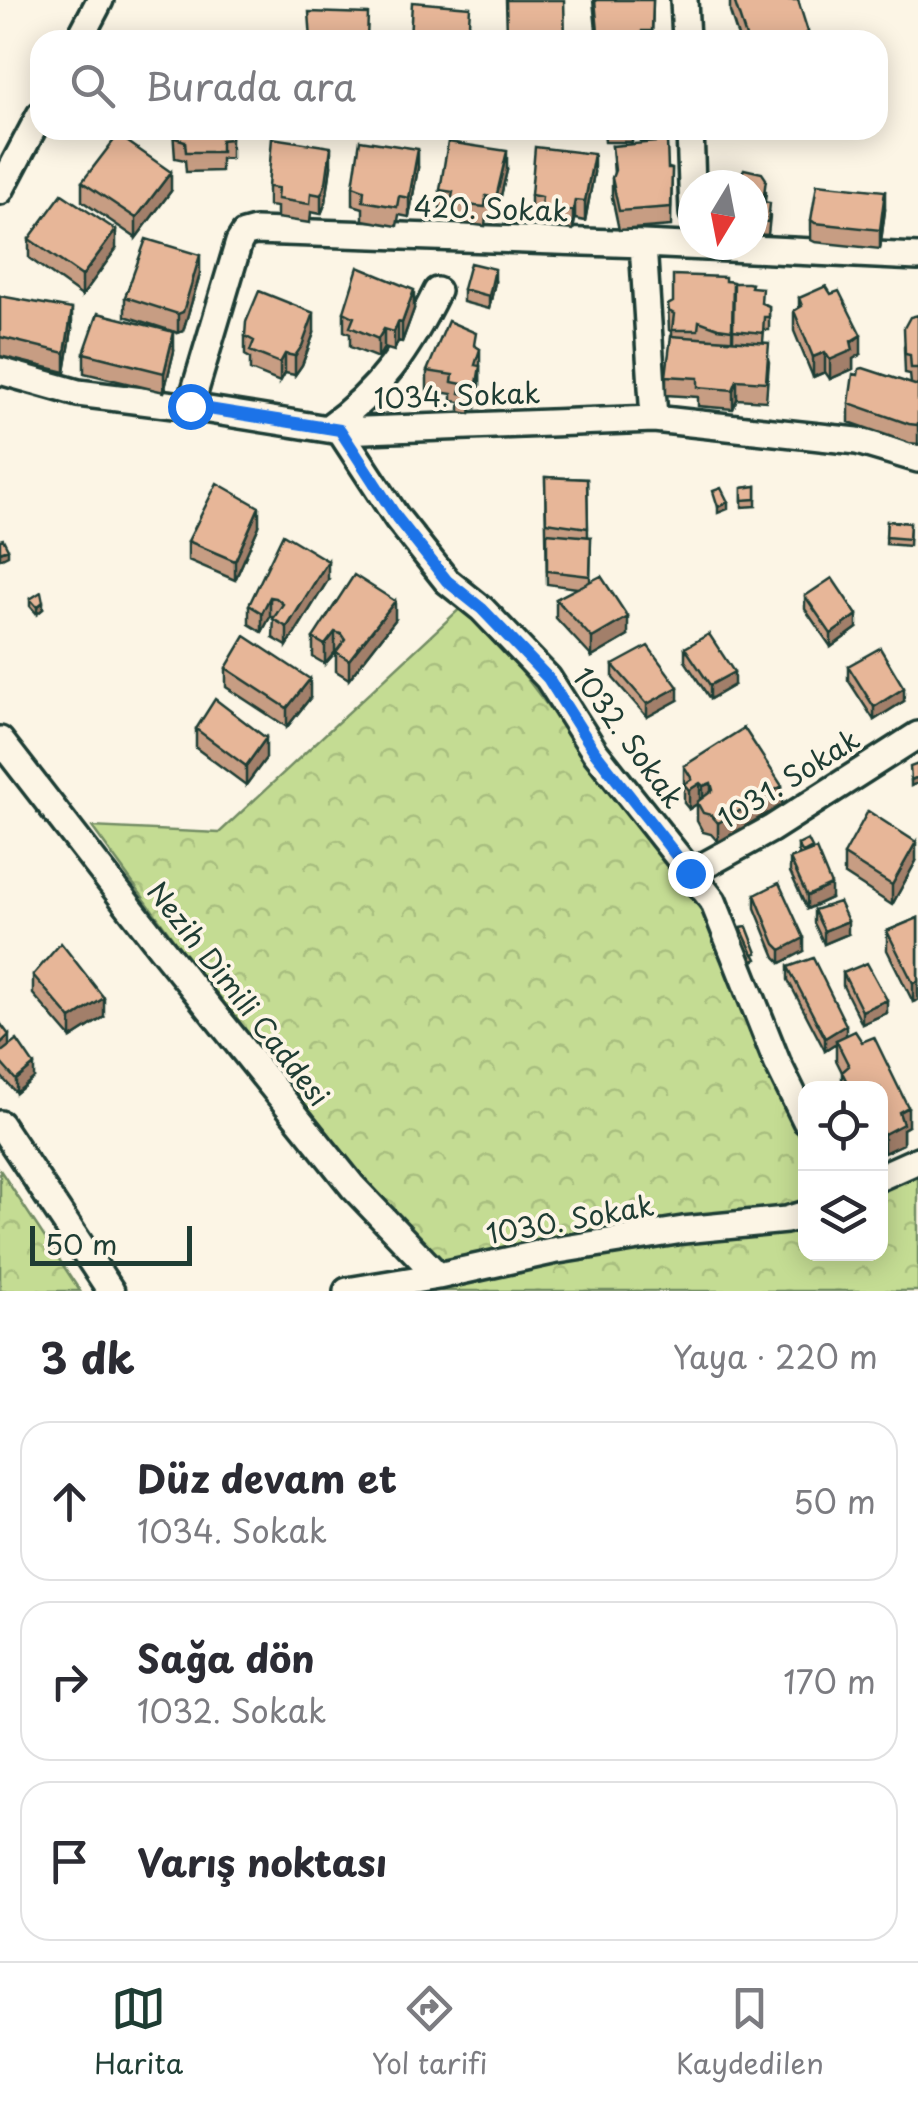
<!DOCTYPE html>
<html lang="tr">
<meta charset="utf-8">
<style>
body{margin:0;font-family:"Playpen Sans",sans-serif;background:#f2f2f3;color:#2b2b33}
.controls{position:absolute;right:30px;bottom:30px;display:grid;overflow:hidden;border-radius:20px;box-shadow:0 5px 25px #0003}
.controls button{width:90px;height:90px;display:grid;place-items:center;padding:0;border:0;border-bottom:2px solid #e1e1e2;background:#fff;color:#2b2b33;font:50px sans-serif}
.compass{position:absolute;left:678px;top:170px;width:90px;height:90px;border-radius:50%;background:#fff;box-shadow:0 5px 25px #0003;rotate:190deg}
.scale{position:absolute;left:30px;bottom:25px;width:162px;box-sizing:border-box;padding-left:10px;border:5px solid #1f3d34;border-top:0;font-size:28px;line-height:35px;white-space:nowrap;color:#1f3d34;-webkit-text-stroke:8px #fcf5e5;paint-order:stroke}
.stop{position:absolute;width:30px;height:30px;margin:-22px;border:8px solid #1a73e8;border-radius:50%;background:#fff}
.stop.end{background:#1a73e8;border-color:#fff;box-shadow:0 2px 10px #0008}
.list{margin:0;padding:0;list-style:none}
h2{display:flex;justify-content:space-between;align-items:center;height:130px;margin:0;padding:0 40px;font-size:42px}
h2 small{font-size:32px;font-weight:400;color:#7c7c81}
.list li{display:grid;grid-template-columns:65px 1fr auto;gap:30px;align-items:center;box-sizing:border-box;height:160px;margin:0 20px 20px;padding:0 20px;border:2px solid #e1e1e2;border-radius:30px}
.list b{display:block;font-size:38px;white-space:nowrap}
.list p{margin:0;font-size:32px;white-space:nowrap;color:#7c7c81}
.list em{font-size:32px;font-style:normal;color:#7c7c81}
.icon{flex:none;width:55px;height:55px;fill:none;stroke:currentColor;stroke-width:2;stroke-linecap:round;stroke-linejoin:round}
.map{position:relative;flex:none;width:918px;height:1291px;overflow:hidden}
.search{position:absolute;background:#fff;box-shadow:0 5px 25px #0003;left:30px;right:30px;top:30px;height:110px;display:flex;align-items:center;gap:25px;box-sizing:border-box;padding:0 35px;border-radius:30px;color:#7c7c81;font-size:38px}
.sheet{height:670px;background:#fff}
nav{display:flex;justify-content:space-around;align-items:center;box-sizing:border-box;height:140px;border-top:2px solid #e1e1e2;background:#fff;font-size:28px;color:#7c7c81}
nav a{display:grid;justify-items:center;gap:5px}
nav .on{color:#1f3d34}
.map>svg:first-child{display:block}
.forest{fill:url(#forest-crowns);stroke:#728c64;stroke-width:2.5}
.lines{fill:none;stroke-linecap:round;stroke-linejoin:round}
.street-casing{stroke:#1f3d34;stroke-width:32}
.street{stroke:#fcf5e5;stroke-width:25}
.wall{fill:#c79d83;stroke:#1f3d34;stroke-width:2.5}
.shaded-wall{fill:#a27f6a;stroke:#1f3d34;stroke-width:2.5}
.building{fill:#e7b698;stroke:#1f3d34;stroke-width:2.5}
.route{stroke:#1a73e8;stroke-width:12}
.labels{text-anchor:middle;stroke-width:8;stroke-linejoin:round;paint-order:stroke}
.street-label{font-size:28px;fill:#1f3d34;stroke:#fcf5e5}
</style>
<div class="map">
<svg width="918" height="1291" viewBox="0 0 918 1291">
<defs>
<pattern id="forest-crowns" width="20" height="18" patternUnits="userSpaceOnUse" patternTransform="scale(2.5)"><rect width="20" height="18" fill="#c4dc93"/><path d="M2 6a3 3 0 1 1 6 0M12 15a3 3 0 1 1 6 0" fill="none" stroke="#a8be7f"/></pattern>
</defs>
<rect width="100%" height="100%" fill="#fcf5e5"/>
<filter id="ink" filterUnits="userSpaceOnUse"><feTurbulence type="fractalNoise" baseFrequency=".01" numOctaves="2"/><feDisplacementMap in="SourceGraphic" scale="20" xChannelSelector="R" yChannelSelector="G"/><feConvolveMatrix kernelMatrix="1 2 1 2 8 2 1 2 1" color-interpolation-filters="sRGB"/></filter>
<g filter="url(#ink)">
<path class="forest" d="M468,601L711,921L805,1139L806,1254H880L881,1179L918,1169V1291H429L92,827L219,833Z
M0,1170L80,1291H0Z"/>
<g class="lines">
<defs>
<path id="street" d="M684,0L686,40
M79,40L100,0
M690,130L693,213
M0,191L40,115
M643,244L654,419
M0,371L78,393L190,407L340,431L654,419L857,441L918,459
M190,407L239,242L244,234L255,231L643,244L918,257
M328,428C380,391 409,348 437,291
M340,431L397,518L447,581L482,609L548,678L595,752L713,901L777,1062L806,1121
M0,740L162,949L353,1187L438,1276
M691,873L771,829L918,735
M0,1124L111,1291
M880,1177L918,1160
M347,1291L438,1276L552,1251L683,1230L786,1220L806,1214"/>
</defs>
<use href="#street" class="street-casing"/>
<use href="#street" class="street"/>
</g>
<path class="wall" d="M593,0H653L652,40H597Z
M730,0H798L808,40H739L730,12Z
M173,130H231V158L221,159V171L186,172L185,160L175,158Z
M604,130H632V142H605Z
M639,130H669V139L640,141Z
M612,146L672,169L671,226L619,230L612,197V178L614,174Z
M331,166L326,202L321,214L311,212L310,223L277,218V207L268,206V187Z
M418,168L409,217L399,215L397,226L363,220V208L353,205V186Z
M507,170L496,217L486,216L485,226L451,222V211L440,209V190Z
M594,173L585,221L575,219L573,230L541,227V216L531,214V195Z
M82,182L171,191L136,238L82,201Z
M753,185L766,192L765,202L770,216L768,235L753,234Z
M885,210L880,249L815,242L811,240V220Z
M29,239L116,249L82,296L29,258Z
M200,274L183,331L178,333L125,316V297Z
M725,281L733,282L732,340H733L734,283L751,287L762,304L769,306V330H764L763,342L769,362L766,401L737,399L733,409L698,406V397L666,395V376L672,336V332L669,330L668,305Z
M495,282L489,309L463,302V289Z
M0,296L72,329L65,372L0,356Z
M799,298L861,354L853,359V369L830,379L825,372L813,377L794,331V311L799,308Z
M414,309L402,342L398,341L394,351L384,348L378,358L350,347V334L344,331V312Z
M918,315V444L909,443L849,422V403L911,384L910,374L905,373L904,347Z
M314,333L302,365L295,375L285,373L280,382L250,370V358L245,355V336Z
M476,347L480,349V385L476,408L471,407L470,414L460,412V402L452,401V394L427,390V371Z
M174,351L164,392L84,373V353Z
M545,477L587,479L588,537H591L590,581L628,636L592,657L556,618V599L577,588L547,584Z
M756,486V506L742,507V488Z
M887,521L910,523L909,546L886,544Z
M259,526L235,580L188,560V541Z
M328,580L287,646L273,638L274,617H270L262,632L249,624V605Z
M805,596L857,628L831,647L805,609Z
M30,599L43,609L37,614L30,606Z
M395,620L349,679L336,671V652L325,664L313,657V638Z
M685,648L734,685L710,699L685,661Z
M613,665L678,700L647,717L613,678Z
M848,666L904,701L874,720L848,680Z
M226,668L310,698L287,727L226,687Z
M196,729L266,758L246,785L196,748Z
M684,766L782,805L718,842L711,834L703,832L697,821V804L689,809L684,803Z
M798,845L812,851L831,898L807,909L790,872V859L800,855L798,851Z
M844,855L916,861L892,905L844,874Z
M755,895L804,951L781,963L775,957L755,908Z
M814,910L848,934L824,944L814,923Z
M918,918V1000L913,1002L887,950V931Z
M741,928L757,959L753,961L741,935Z
M788,967L846,1036L908,1126L903,1129V1144L884,1153L880,1147V1088H842V1072L836,1060V1044L825,1051L788,980Z
M843,973L887,1013L862,1024L843,986Z
M33,975L104,1017L71,1038L33,994Z
M0,1023L9,1046L34,1078L16,1093L0,1075Z"/>
<path class="shaded-wall" d="M808,32V40H797Z
M331,147V166L326,202L321,214V195Z
M418,149V168L409,217V198Z
M507,151V170L496,217V198Z
M594,154V173L585,221V201Z
M171,172V191L136,238V218Z
M885,191V210L880,249V230Z
M575,200V219L573,230V211Z
M116,230V249L82,296V276Z
M200,255V274L183,331L178,333V314Z
M495,269V282L489,309V296Z
M414,290V309L402,342V323Z
M72,309V329L65,372V353Z
M314,313V333L302,365L295,375V356Z
M398,322V341L394,351V332Z
M384,329V348L378,358V339Z
M174,332V351L164,392V373Z
M861,335V354L853,359V369L830,379V360Z
M825,352V372L813,377V357Z
M285,354V373L280,382V363Z
M480,366V385L476,408V389Z
M737,380V399L733,409V390Z
M728,502V509L718,513V507Z
M259,507V526L235,580V561Z
M8,549V555L0,559V552Z
M328,561V580L287,646V627Z
M270,597V617L262,632V613Z
M395,601V620L349,679V660Z
M43,602V609L37,614V607Z
M857,615V628L831,647V634Z
M628,617V636L592,657V638Z
M335,632V652L325,664V645Z
M734,672V685L710,699V685Z
M310,679V698L287,727V708Z
M678,687V700L647,717V704Z
M904,688V701L874,720V707Z
M266,738V758L246,785V766Z
M918,777V783L911,786V780Z
M700,783V802L689,809V790Z
M711,783V802L703,806V786Z
M782,786V805L718,842V823Z
M916,842V861L892,905V885Z
M831,885V898L807,909V896Z
M848,921V934L824,944V931Z
M804,938V951L781,963V950Z
M918,981V1000L913,1002V983Z
M104,998V1017L71,1038V1019Z
M887,1000V1013L862,1024V1011Z
M846,1025V1038L836,1040V1044L825,1051V1038Z
M9,1035V1048L0,1057V1044Z
M34,1065V1078L16,1093V1080Z
M908,1107V1126L903,1129V1144L884,1153V1134L899,1112Z"/>
<path class="building" d="M506,0H564L565,40H511L510,35L507,34Z
M595,0H653L652,31H642L641,40H609V33L598,32Z
M734,0H798L808,32L797,40H747Z
M412,2L470,7L468,40H410Z
M309,12L368,14L367,40H311Z
M175,130H231V139L221,140V152H186L185,141L175,138Z
M118,135L171,172L136,218L82,182Z
M272,138L331,147L326,183L321,195L311,193L310,204L277,199L278,188L268,187Z
M360,140L418,149L409,198L399,196L397,207L363,201L364,190L353,186Z
M667,141L668,169H672L671,207L619,211L612,178L615,170L612,146Z
M448,142L507,151L496,198L486,196L485,207L451,203L453,192L440,190Z
M535,147L594,154L585,201L575,200L573,211L541,208L542,197L531,195Z
M744,169L762,173L766,179L763,202L770,203L768,222L753,221V185H726L728,171L742,173Z
M817,184L885,191L880,230L815,223L811,220Z
M62,194L116,230L82,276L29,239Z
M146,239L200,255L183,312L178,314L125,297Z
M470,263L495,269L489,296L463,289Z
M358,267L414,290L402,323L398,322L394,332L384,329L378,339L350,327L354,317L344,312Z
M673,275L725,277V281L733,282L732,330L718,328L699,321L698,330H672L674,314L669,311L668,305L673,302Z
M734,283H748L752,284L751,287L762,288L761,303L769,306V317H764L763,333L733,330Z
M826,286L831,294L839,291L861,335L851,341L853,350L830,360L825,352L813,357L794,311L802,306L799,298Z
M259,291L314,313L302,346L295,356L285,354L280,363L250,351L254,341L245,336L246,322Z
M0,296L72,309L65,353L0,337Z
M98,313L174,332L164,373L84,353Z
M918,315V368H911L910,355L905,354L904,328L910,317Z
M448,321L476,333L474,345L480,349L475,365L480,366L476,389L471,388L470,395L460,393L462,384L452,382L453,375L427,371Z
M671,336L769,343L766,382L737,380L733,390L698,387V378L666,376Z
M863,368L918,386V425L909,424L849,403L853,374L858,375L859,369Z
M545,477L587,479L588,528L546,522Z
M217,483L259,507L235,561L188,541Z
M756,486V499L742,500V488Z
M721,488L728,502L718,507L713,491Z
M887,521L910,523L909,539L886,537Z
M547,533L591,537L590,576L547,571Z
M283,534L328,561L287,627L273,619L283,604L276,598L270,597L262,613L249,605Z
M3,539L8,549L0,552V540Z
M354,575L395,601L349,660L336,652L345,640L341,634L335,632L325,645L313,638Z
M601,576L628,617L592,638L556,599Z
M832,578L857,615L831,634L805,596Z
M41,592L43,602L37,607L30,599Z
M709,634L734,672L710,685L685,648Z
M245,636L310,679L287,708L226,668Z
M648,646L678,687L647,704L613,665Z
M880,648L904,688L874,707L848,666Z
M215,699L266,738L246,766L196,729Z
M744,728L782,786L718,823L711,815L703,813L697,802L713,790L711,783L703,786L700,783L689,790L684,784L692,779L684,766Z
M918,764V777L911,780L910,767Z
M868,811L916,842L892,885L844,855Z
M808,840L812,848L803,853L798,845Z
M816,849L831,885L807,896L790,859Z
M779,883L804,938L781,950L775,944L755,895Z
M839,902L848,921L824,931L814,910Z
M918,918V981L913,983L887,931Z
M747,927L757,953L753,954L741,928Z
M61,943L104,998L71,1019L33,975Z
M813,958L846,1025L825,1038L788,967Z
M867,963L887,1000L862,1011L843,973Z
M0,1023L9,1035L0,1044Z
M855,1031L862,1042L874,1037L908,1107L899,1112L903,1124L884,1134L880,1128V1088H850L842,1072L849,1066L836,1040Z
M17,1040L34,1065L16,1080L0,1062V1053Z"/>
</g>
<g class="lines" filter="url(#ink)">
<path class="route" d="M190,406L340,430L397,518L447,581L482,609L548,678L595,752L690,873"/>
</g>
<g class="labels">
<g class="street-label">
<text transform="translate(491 209) rotate(2)" y="10">420. Sokak</text>
<text transform="translate(457 396) rotate(-2)" y="10">1034. Sokak</text>
<text transform="translate(628 738) rotate(54)" y="10">1032. Sokak</text>
<text transform="translate(789 779) rotate(-32)" y="10">1031. Sokak</text>
<text transform="translate(238 994) rotate(52)" y="10">Nezih Dimili Caddesi</text>
<text transform="translate(570 1220) rotate(-10)" y="10">1030. Sokak</text>
</g>
</g>
</svg>
<div class="controls">
<button><svg class="icon" aria-label="locate" viewBox="0 0 24 24"><circle cx="12" cy="12" r="6"/><path d="M12 2v4M12 18v4M2 12h4M18 12h4"/></svg></button>
<button><svg class="icon" aria-label="layers" viewBox="0 0 24 24"><path d="M12 4l9 5-9 5-9-5zM3 14l9 5 9-5"/></svg></button>
</div>
<svg class="compass" viewBox="-18 -18 36 36"><path d="M0-13l5 13h-10z" fill="#e53935"/><path d="M0 13l5-13h-10z" fill="#7c7c81"/></svg>
<div class="scale">50 m</div>
<div class="stop" style="left:190px;top:406px"></div>
<div class="stop end" style="left:690px;top:873px"></div>
<div class="search"><svg class="icon" aria-label="search" viewBox="0 0 24 24"><circle cx="10" cy="10" r="6"/><path d="M15 15l6 6"/></svg>Burada ara</div>
</div>
<section class="sheet">
<h2>3 dk<small>Yaya · 220 m</small></h2>
<ul class="list">
<li><svg class="icon" aria-label="ahead" viewBox="0 0 24 24"><path d="M12 20V5M6 11l6-6 6 6"/></svg><div><b>Düz devam et</b><p>1034. Sokak</p></div><em>50 m</em></li>
<li><svg class="icon" aria-label="right" viewBox="0 0 24 24"><path d="M7 20v-9h11M14 6l5 5-5 5"/></svg><div><b>Sağa dön</b><p>1032. Sokak</p></div><em>170 m</em></li>
<li><svg class="icon" aria-label="arrive" viewBox="0 0 24 24"><path d="M6 21V4h12l-3 4 3 4H6"/></svg><div><b>Varış noktası</b></div></li>
</ul>
</section>
<nav>
<a class="on"><svg class="icon" aria-label="map" viewBox="0 0 24 24"><path d="M3 6l6-2 6 2 6-2v14l-6 2-6-2-6 2zM9 4v14M15 6v14"/></svg>Harita</a>
<a><svg class="icon" aria-label="directions" viewBox="0 0 24 24"><path d="M12 3l9 9-9 9-9-9zM9 14v-3h6M13 9l2 2-2 2"/></svg>Yol tarifi</a>
<a><svg class="icon" aria-label="saved" viewBox="0 0 24 24"><path d="M7 4h10v16l-5-4-5 4z"/></svg>Kaydedilen</a>
</nav>
